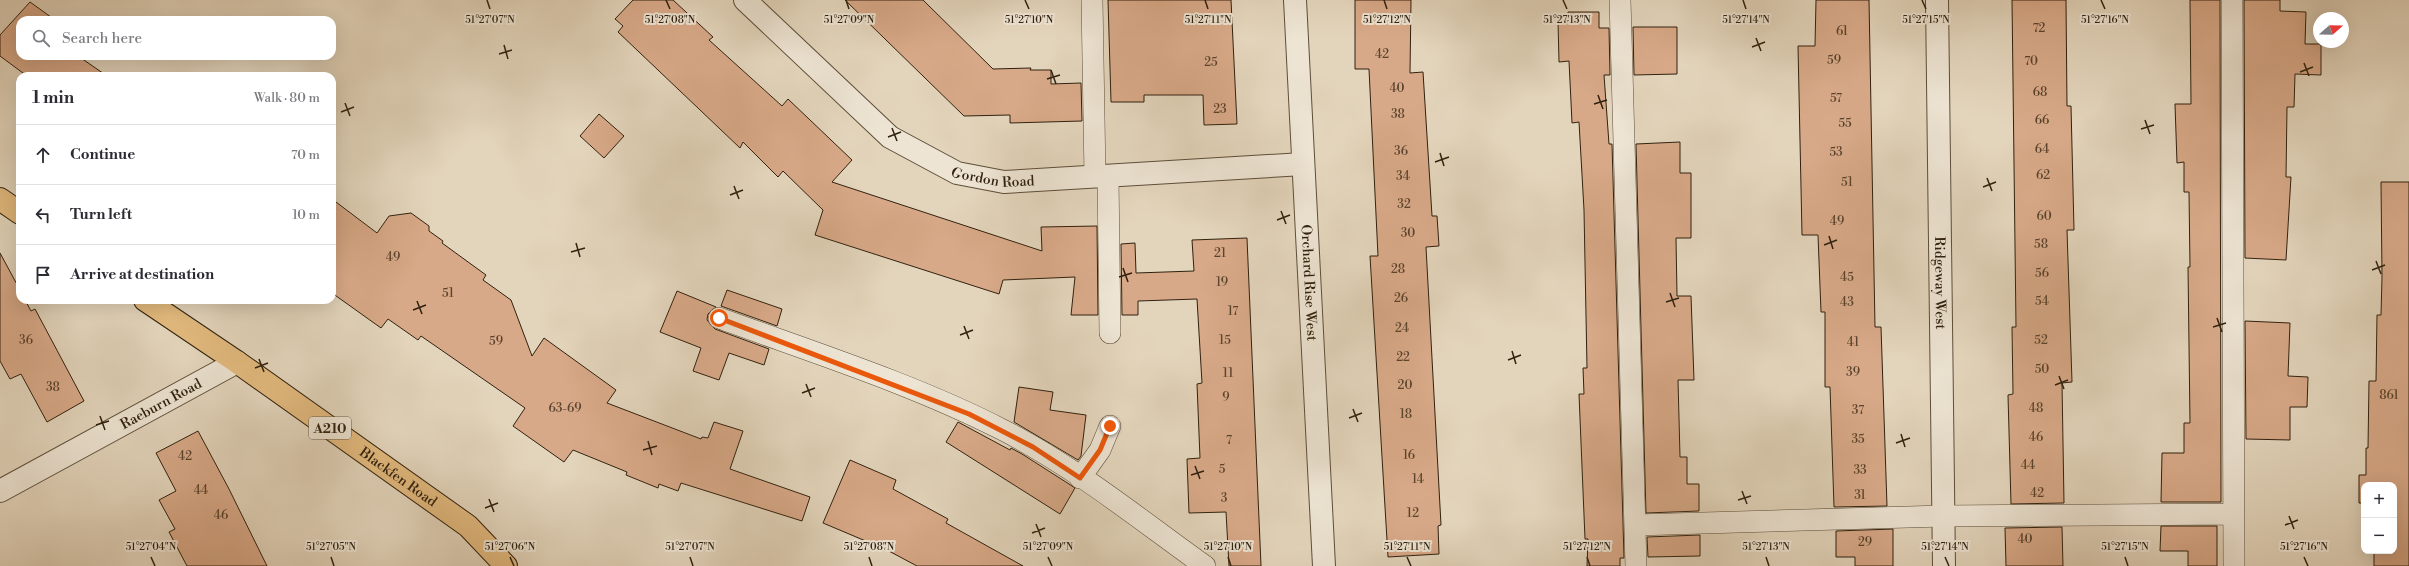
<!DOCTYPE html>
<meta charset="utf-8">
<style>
body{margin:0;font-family:"Libre Bodoni",serif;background:#f7f7f7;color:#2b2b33}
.controls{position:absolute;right:12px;bottom:12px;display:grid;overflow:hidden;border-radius:8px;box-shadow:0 4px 16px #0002}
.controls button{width:36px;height:36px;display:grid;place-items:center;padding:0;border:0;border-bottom:1px solid #e1e1e2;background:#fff;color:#2b2b33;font:20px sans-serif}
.compass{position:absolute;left:2313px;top:12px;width:36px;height:36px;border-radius:50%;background:#fff;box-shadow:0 4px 16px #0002;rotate:70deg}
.stop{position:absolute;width:12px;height:12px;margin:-9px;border:3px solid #ea580c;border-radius:50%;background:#fff}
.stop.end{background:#ea580c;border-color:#fff;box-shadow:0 1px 4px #0008}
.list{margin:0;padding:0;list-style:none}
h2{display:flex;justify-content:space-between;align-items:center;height:52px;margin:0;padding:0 16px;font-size:17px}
h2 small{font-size:13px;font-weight:400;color:#7c7c81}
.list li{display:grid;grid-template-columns:26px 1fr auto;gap:12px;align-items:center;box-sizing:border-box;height:60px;padding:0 16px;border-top:1px solid #e1e1e2}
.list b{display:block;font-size:15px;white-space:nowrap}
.list em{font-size:13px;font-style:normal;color:#7c7c81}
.icon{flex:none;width:22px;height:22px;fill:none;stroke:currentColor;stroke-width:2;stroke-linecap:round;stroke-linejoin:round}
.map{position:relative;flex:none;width:2409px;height:566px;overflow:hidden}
.search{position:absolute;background:#fff;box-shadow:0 4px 16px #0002;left:16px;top:16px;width:320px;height:44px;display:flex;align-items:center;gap:10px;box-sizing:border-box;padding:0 14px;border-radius:12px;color:#7c7c81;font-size:15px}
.panel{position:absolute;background:#fff;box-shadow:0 4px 16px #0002;left:16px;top:72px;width:320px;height:232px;border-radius:12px}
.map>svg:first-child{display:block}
.building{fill:#d8a988;stroke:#30210f}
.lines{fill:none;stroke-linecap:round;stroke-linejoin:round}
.service-casing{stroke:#5d4e3a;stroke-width:22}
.minor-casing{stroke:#5d4e3a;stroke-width:24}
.primary-casing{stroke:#30210f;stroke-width:24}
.service{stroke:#ede4d3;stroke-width:21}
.minor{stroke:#ede4d3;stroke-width:22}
.primary{stroke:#e2ba7e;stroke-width:22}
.route{stroke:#ea580c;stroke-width:5}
.ticks{fill:none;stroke:#30210f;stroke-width:1.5}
.labels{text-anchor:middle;stroke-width:4;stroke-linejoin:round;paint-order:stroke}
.number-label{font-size:12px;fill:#5a432d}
.shield{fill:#ede4d3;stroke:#695c4a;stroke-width:1}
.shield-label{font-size:13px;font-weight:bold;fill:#30210f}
.street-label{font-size:14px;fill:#30210f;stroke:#ede4d3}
.ticks-label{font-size:10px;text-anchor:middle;fill:#30210f;stroke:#ede4d3;stroke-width:4;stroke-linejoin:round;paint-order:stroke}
</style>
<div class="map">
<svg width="2409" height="566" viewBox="0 0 2409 566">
<rect width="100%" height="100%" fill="#e3d5bc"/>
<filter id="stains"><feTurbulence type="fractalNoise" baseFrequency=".005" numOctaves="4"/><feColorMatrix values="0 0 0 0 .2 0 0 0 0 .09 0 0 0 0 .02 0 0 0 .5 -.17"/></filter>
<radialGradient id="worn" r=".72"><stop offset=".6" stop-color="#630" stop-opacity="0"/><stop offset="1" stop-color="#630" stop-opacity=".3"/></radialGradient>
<path class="building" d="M633,0H673L713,37L709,40L782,106L788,99L852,160L832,182L1042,251L1041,227L1097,226L1098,315H1071L1075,277L1003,280L999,294L815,235L823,210L783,171L778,177L743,142L740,148L618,32L623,26L615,19Z
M845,0H923L993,69L1031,68L1030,70H1051V84L1081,83L1082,121L1010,123V115L964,116Z
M1108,0H1231L1237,124L1204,125L1203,95H1144V102H1111Z
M1355,0H1411L1410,73L1423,72L1432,216H1437L1439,246L1426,247L1441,525L1438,526L1439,554L1388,557L1370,256H1378L1369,69H1355Z
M1816,0H1869L1875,327H1881L1887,506L1834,507L1830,387H1825V312H1821L1818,235H1802L1798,46H1815Z
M2012,0H2066L2067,106H2071L2074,230H2067L2072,382L2062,383L2064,503L2011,504L2008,395L2013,394L2012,327H2016Z
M2190,0H2220L2221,502H2161L2162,453H2184V423H2190L2188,267H2190L2189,192H2184V162L2177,163L2175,104H2191Z
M2244,0H2280V11L2306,12L2305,44H2321V75L2295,74L2294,107H2287L2286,177H2291L2286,260L2245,258Z
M30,2L55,20H20V56H83L81,58L107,76H27L0,56V35Z
M1568,12H1599V28H1609L1610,75H1604L1609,144H1612L1624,558H1620V566H1587L1588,539H1585L1579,394H1584L1583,368H1587L1584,210L1579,122L1572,123L1569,61L1559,62L1558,21H1568Z
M1633,27H1677V74L1634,75Z
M599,114L624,136L604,158L580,136Z
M1680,142V173H1691V238H1676L1677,296H1691L1694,380H1678L1680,457H1687V484H1699V511L1646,513L1636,144Z
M2381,182H2409V566H2374V551H2394V485H2364V503H2359V475H2366V448H2368L2369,381H2376L2377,315H2381L2382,277Z
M332,199L377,233L389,216L411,213L429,226V231L443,241L442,243L486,275L483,280L511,300L532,356L544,338L616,390L607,403L701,439L702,437L708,438L714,422L743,431L730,469L810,497L802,521L681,483L678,491L659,484L658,488L626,475L627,472L573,450L564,462L513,426L525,408L421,336L418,340L388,319L381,328L332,293Z
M1247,238L1261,566H1229L1226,512L1189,513L1187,459L1200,458L1197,384L1202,383L1197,299L1138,301V315H1122L1121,244L1135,243L1136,273L1194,271L1192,240Z
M0,253L20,290V300H25L31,311L35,309L84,401L47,422L21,374L10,379L0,361Z
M727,290L782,309L777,326L721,306Z
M677,291L716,307L708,314L707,320L715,329L769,349L764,365L729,353L719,380L693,371L701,348L660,332Z
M2245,321L2290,323L2288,376L2308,377L2307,407H2290V440L2246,439Z
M1019,387L1053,392L1050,410L1086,415L1081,456L1078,460L1014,422Z
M958,422L1010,450L1011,448L1022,454L1069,484L1075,488L1060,514L946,442Z
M198,431L229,489L267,566H187L169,532L175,529L159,500L176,491L156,453Z
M850,460L896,480L893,489L948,519L946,523L1023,566H917L887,550L823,523Z
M2161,526H2217V566H2188V551H2160Z
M2062,527L2063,566H2006L2005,528Z
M1893,529V566H1855V557H1836V531Z
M1700,535V556L1648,557L1647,537Z"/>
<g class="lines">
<defs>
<path id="service" d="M1092,0L1095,176
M1620,0L1636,566
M2232,0L2234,566
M1108,176L1110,333
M719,318C812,352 913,384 1001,429C1074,466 1139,519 1205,566
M1080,478L1100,450L1110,426
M1636,525L1943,516L2234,514"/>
<g id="minor">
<path id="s1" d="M745,0L890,137L957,173L1004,182L1303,164"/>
<path id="s2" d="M1295,0L1324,566"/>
<path id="s3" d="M1937,0L1944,566"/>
<path id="s4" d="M0,491L237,362"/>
</g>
<g id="primary">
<path d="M0,199L20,213"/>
<path id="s5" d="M145,300L237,362L468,526L506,566"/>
</g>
</defs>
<use href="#service" class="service-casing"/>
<use href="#minor" class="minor-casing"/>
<use href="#primary" class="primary-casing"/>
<use href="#service" class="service"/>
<use href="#minor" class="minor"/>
<use href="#primary" class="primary"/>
</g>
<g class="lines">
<path class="route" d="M719,318L969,414L1033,447L1080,478L1100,450L1110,426"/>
</g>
<path class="ticks" d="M487,0L490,9M666,0L670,9M846,0L849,9M1025,0L1029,9M1205,0L1208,9M1384,0L1387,9M1563,0L1567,9M1743,0L1746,9M1922,0L1926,9M2101,0L2105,9M1756,38L1761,51M504,45L508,59M1752,47L1765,42M499,54L512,50M2304,63L2309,76M1051,70L1056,84M2300,72L2313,67M1047,79L1060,75M1598,95L1603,109M345,103L350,116M1594,104L1607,100M341,112L354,107M2145,120L2150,134M892,128L897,141M2141,129L2154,125M888,137L901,132M1440,153L1444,166M1435,162L1449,157M1987,178L1992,191M734,186L739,199M1983,187L1996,182M730,195L743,190M1281,211L1286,224M1277,220L1290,215M1829,236L1833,249M576,243L580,257M1824,245L1837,240M571,252L585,248M2376,261L2381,274M1123,268L1128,282M2372,270L2385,265M1119,277L1132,273M1670,293L1675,307M417,301L422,314M1666,302L1679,298M413,310L426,305M2217,318L2222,332M964,326L969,339M2213,327L2226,323M960,335L973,330M1512,351L1516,364M259,359L264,372M1508,360L1521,355M255,368L268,363M2059,376L2064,389M806,384L811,397M2055,385L2068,380M802,393L815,388M1353,409L1358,422M100,416L105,430M1349,418L1362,413M96,425L109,421M1901,434L1905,447M648,441L652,455M1896,443L1910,438M643,450L657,446M1195,466L1200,479M1191,475L1204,471M1742,491L1747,504M489,499L494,512M1738,500L1751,496M485,508L498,503M2289,516L2294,529M1036,524L1041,537M2285,525L2298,520M1032,533L1045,528M151,557L155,566M331,557L334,566M510,557L514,566M690,557L693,566M869,557L872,566M1048,557L1052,566M1228,557L1231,566M1407,557L1411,566M1587,557L1590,566M1766,557L1769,566M1945,557L1949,566M2125,557L2128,566M2304,557L2308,566"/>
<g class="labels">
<g class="number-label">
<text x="2039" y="32">72</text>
<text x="1842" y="35">61</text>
<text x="1382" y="58">42</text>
<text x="1834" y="64">59</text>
<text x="2031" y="65">70</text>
<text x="1211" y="66">25</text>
<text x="1397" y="92">40</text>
<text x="2040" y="96">68</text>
<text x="1836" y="102">57</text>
<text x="1220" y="113">23</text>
<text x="1398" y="118">38</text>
<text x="2042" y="124">66</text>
<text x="1845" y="127">55</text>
<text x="2042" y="153">64</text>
<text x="1401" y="155">36</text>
<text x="1836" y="156">53</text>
<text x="2043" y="179">62</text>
<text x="1403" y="180">34</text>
<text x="1847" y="186">51</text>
<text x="1404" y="208">32</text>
<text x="2044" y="220">60</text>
<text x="1837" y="225">49</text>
<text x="1408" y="237">30</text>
<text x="2041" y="248">58</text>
<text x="1220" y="257">21</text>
<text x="393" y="261">49</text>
<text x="1398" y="273">28</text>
<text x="2042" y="277">56</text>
<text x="1847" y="281">45</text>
<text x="1222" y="286">19</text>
<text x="448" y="297">51</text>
<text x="1401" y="302">26</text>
<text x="2042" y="305">54</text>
<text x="1847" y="306">43</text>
<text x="1233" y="315">17</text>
<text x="1402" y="332">24</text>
<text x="26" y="344">36</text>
<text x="1225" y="344">15</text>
<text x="2041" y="344">52</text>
<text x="496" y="345">59</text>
<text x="1853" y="346">41</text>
<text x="1403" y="361">22</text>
<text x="2042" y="373">50</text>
<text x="1853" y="376">39</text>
<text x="1228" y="377">11</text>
<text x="1405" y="389">20</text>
<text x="53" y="391">38</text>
<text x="2389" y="399">861</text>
<text x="1226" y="401">9</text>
<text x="565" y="412">63-69</text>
<text x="2036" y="412">48</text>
<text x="1858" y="414">37</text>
<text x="1406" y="418">18</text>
<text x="2036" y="441">46</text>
<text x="1858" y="443">35</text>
<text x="1229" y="444">7</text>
<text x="1409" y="459">16</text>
<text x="185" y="460">42</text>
<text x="2028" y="469">44</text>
<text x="1222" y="473">5</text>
<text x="1860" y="474">33</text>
<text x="1418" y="483">14</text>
<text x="201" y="494">44</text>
<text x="2037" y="497">42</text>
<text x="1860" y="499">31</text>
<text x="1224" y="502">3</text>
<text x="1413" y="517">12</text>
<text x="221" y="519">46</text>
<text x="2025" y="543">40</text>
<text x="1865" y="546">29</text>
</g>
<rect class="shield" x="309" y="417" width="42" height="22" rx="3"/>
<g class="shield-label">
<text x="330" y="433">A210</text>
</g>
<g class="street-label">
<text dy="5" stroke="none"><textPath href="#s1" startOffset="312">Gordon Road</textPath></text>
<text dy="5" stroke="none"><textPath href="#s2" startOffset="283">Orchard Rise West</textPath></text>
<text dy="5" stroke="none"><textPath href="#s3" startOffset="283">Ridgeway West</textPath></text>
<text dy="5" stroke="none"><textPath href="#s4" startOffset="183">Raeburn Road</textPath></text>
<text dy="5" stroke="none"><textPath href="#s5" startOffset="309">Blackfen Road</textPath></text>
</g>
</g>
<g class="ticks-label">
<text x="670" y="23">51°27'08"N</text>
<text x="849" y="23">51°27'09"N</text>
<text x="1029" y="23">51°27'10"N</text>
<text x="490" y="23">51°27'07"N</text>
<text x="1208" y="23">51°27'11"N</text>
<text x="1387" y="23">51°27'12"N</text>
<text x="1567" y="23">51°27'13"N</text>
<text x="1746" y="23">51°27'14"N</text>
<text x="1926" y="23">51°27'15"N</text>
<text x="2105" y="23">51°27'16"N</text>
<text x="151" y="550">51°27'04"N</text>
<text x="331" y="550">51°27'05"N</text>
<text x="510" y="550">51°27'06"N</text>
<text x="690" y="550">51°27'07"N</text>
<text x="869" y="550">51°27'08"N</text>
<text x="1048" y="550">51°27'09"N</text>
<text x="1228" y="550">51°27'10"N</text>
<text x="1407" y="550">51°27'11"N</text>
<text x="1587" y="550">51°27'12"N</text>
<text x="1766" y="550">51°27'13"N</text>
<text x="1945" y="550">51°27'14"N</text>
<text x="2125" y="550">51°27'15"N</text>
<text x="2304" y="550">51°27'16"N</text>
</g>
<rect width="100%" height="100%" filter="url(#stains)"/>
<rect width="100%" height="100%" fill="url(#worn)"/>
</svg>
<div class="controls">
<button>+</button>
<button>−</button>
</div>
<svg class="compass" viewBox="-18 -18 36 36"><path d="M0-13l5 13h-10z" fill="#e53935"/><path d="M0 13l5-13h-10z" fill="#7c7c81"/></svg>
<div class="stop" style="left:719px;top:318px"></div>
<div class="stop end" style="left:1110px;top:426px"></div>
<div class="search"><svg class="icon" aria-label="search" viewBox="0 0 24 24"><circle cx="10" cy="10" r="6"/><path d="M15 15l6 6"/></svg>Search here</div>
<section class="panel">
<h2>1 min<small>Walk · 80 m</small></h2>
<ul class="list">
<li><svg class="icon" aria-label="ahead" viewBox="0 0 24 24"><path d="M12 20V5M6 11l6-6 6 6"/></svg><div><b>Continue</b></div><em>70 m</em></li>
<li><svg class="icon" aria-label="left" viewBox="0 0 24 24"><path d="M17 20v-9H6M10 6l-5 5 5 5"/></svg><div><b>Turn left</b></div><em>10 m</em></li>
<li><svg class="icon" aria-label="arrive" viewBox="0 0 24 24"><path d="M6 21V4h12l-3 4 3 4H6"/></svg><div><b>Arrive at destination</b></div></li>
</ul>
</section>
</div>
